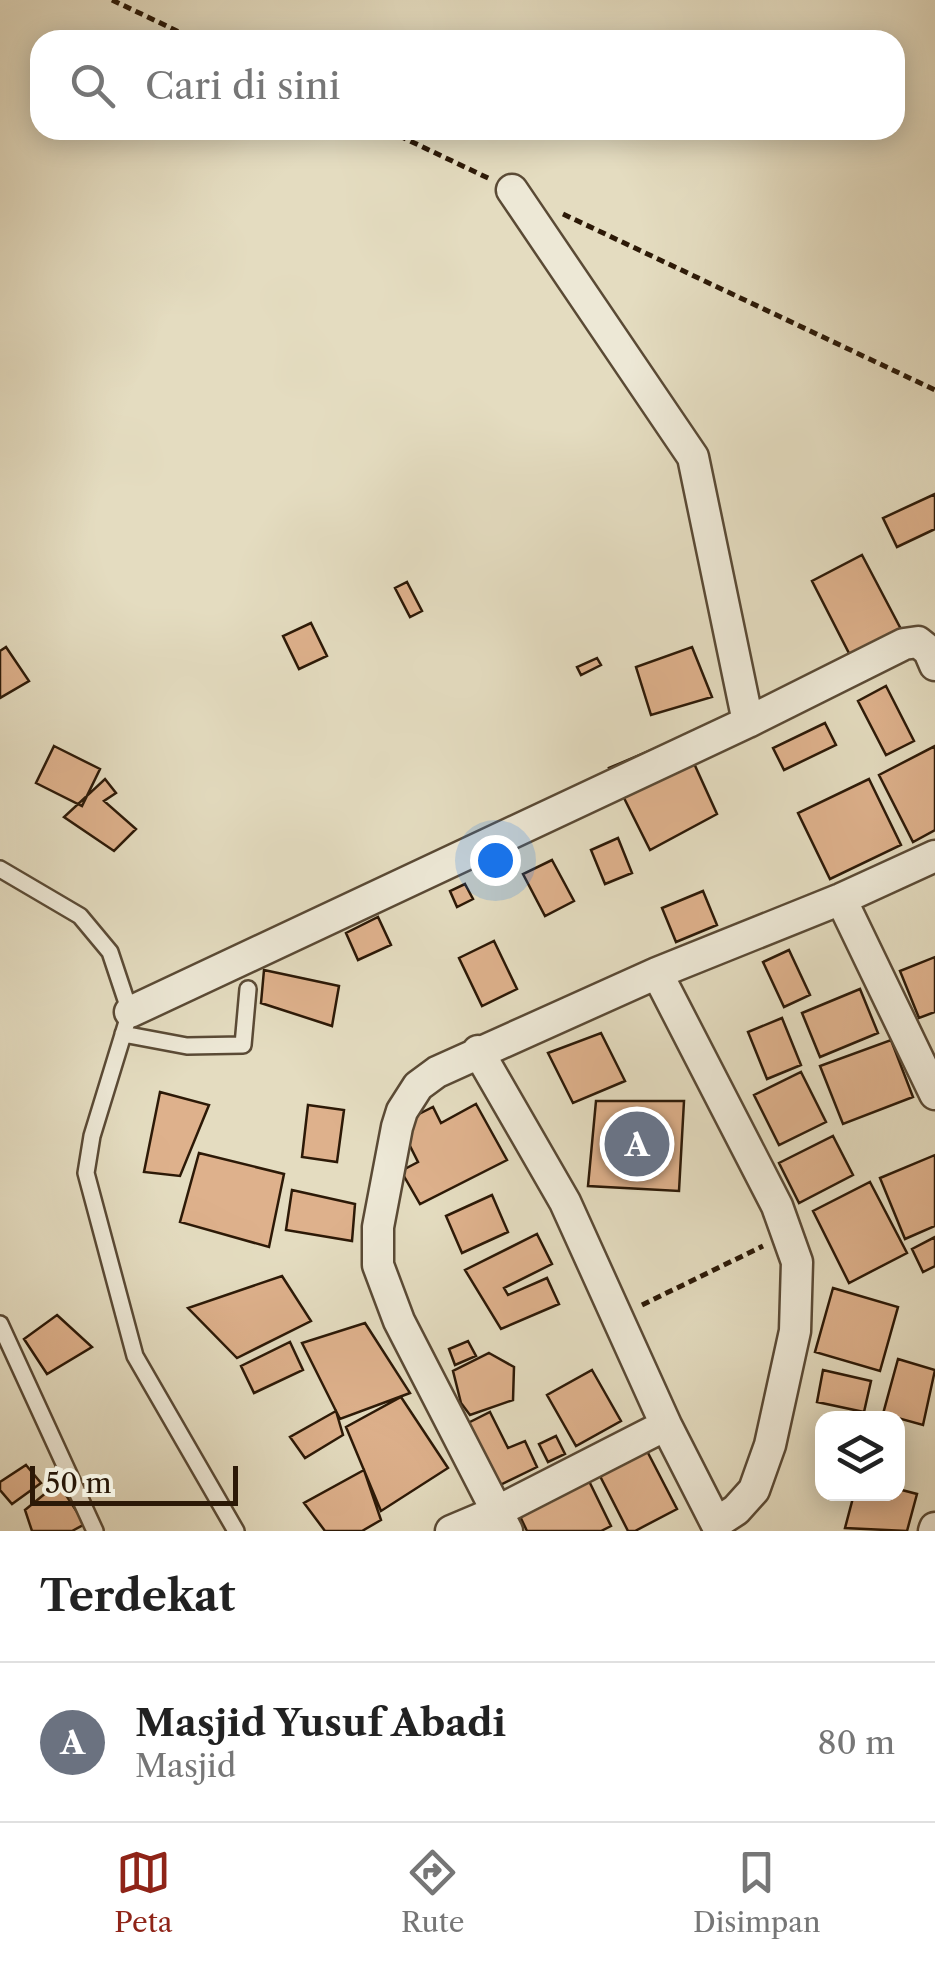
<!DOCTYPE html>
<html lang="id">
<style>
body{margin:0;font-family:"Libre Caslon Text",serif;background:#f2f2f2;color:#222}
.controls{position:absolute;right:30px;bottom:30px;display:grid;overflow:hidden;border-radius:20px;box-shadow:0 5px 25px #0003}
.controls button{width:90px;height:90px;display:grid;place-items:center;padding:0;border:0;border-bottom:2px solid #e0e0e0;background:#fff;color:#222;font:50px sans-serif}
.scale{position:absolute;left:30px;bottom:25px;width:208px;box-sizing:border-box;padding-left:10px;border:5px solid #2c1907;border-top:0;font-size:28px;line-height:35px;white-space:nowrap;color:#2c1907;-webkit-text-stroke:8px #ede8d6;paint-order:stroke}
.you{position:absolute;left:495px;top:860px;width:35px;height:35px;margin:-25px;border:8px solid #fff;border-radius:50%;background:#1a73e8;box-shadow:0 0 0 15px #1a73e833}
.badge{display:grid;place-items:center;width:65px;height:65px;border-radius:50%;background:#8f2418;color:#fff;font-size:32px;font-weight:700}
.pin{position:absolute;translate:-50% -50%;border:5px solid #fff;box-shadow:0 2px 10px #0006}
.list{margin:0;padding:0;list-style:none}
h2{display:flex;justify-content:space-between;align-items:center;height:130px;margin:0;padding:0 40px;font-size:42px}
h2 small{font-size:32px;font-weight:400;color:#767676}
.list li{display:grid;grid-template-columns:65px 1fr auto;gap:30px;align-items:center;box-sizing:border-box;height:160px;padding:0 40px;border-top:2px solid #e0e0e0}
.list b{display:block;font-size:38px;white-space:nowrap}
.list p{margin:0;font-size:32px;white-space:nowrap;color:#767676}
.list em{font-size:32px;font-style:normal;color:#767676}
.icon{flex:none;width:55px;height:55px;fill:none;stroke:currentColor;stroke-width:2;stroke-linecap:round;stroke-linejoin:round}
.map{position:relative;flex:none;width:935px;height:1531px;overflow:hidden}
.search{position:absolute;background:#fff;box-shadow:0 5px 25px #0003;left:30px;right:30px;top:30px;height:110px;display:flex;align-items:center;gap:25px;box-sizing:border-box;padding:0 35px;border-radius:30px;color:#767676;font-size:38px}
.sheet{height:290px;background:#fff}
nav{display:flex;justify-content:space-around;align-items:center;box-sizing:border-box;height:140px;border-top:2px solid #e0e0e0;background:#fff;font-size:28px;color:#767676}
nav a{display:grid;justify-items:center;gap:5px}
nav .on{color:#8f2418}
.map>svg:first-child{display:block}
.building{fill:#deb18c;stroke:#2c1907;stroke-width:2.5}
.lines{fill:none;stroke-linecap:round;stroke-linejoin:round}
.lane-casing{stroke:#5a4a35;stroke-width:20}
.street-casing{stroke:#5a4a35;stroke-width:35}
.path{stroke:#2c1907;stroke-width:5;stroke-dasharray:8 5;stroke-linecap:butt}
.lane{stroke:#ede8d6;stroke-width:15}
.street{stroke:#ede8d6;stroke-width:30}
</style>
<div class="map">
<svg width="935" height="1531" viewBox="0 0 935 1531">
<rect width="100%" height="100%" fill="#e4dcc0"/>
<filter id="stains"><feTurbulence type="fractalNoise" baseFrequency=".002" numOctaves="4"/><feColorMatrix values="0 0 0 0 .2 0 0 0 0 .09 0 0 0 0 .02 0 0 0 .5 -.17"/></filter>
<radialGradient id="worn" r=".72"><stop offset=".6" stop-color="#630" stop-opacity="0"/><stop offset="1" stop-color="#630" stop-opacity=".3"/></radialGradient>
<path class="building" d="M935,494V529L897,547L883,518Z
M862,555L903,633L852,659L812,581Z
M407,582L422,611L410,617L395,588Z
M311,623L327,656L299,669L283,636Z
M6,647L29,681L0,698V651Z
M692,647L712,697L651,715L636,667Z
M597,658L601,665L581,675L577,667Z
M886,686L914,741L886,755L858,701Z
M825,723L836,745L784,770L773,748Z
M682,737L717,814L650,850L609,768Z
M54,746L100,769L82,806L36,783Z
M935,746V830L913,842L879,775Z
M105,779L116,793L104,801L136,829L114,851L64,817Z
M869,779L901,845L830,879L798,813Z
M618,838L632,873L605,884L591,850Z
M552,860L574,901L545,916L523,874Z
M465,884L473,899L457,907L450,891Z
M703,891L717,925L676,942L662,908Z
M378,917L391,945L358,960L346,933Z
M494,941L517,989L482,1006L459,958Z
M789,950L810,995L784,1007L763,962Z
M935,957V1012L919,1018L900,971Z
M264,970L339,986L332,1026L261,1003Z
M860,989L878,1033L820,1057L802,1013Z
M782,1018L801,1065L767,1079L748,1032Z
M601,1033L625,1081L573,1103L548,1053Z
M891,1040L913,1097L843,1124L820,1066Z
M801,1072L826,1122L779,1145L754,1095Z
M160,1092L209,1105L180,1176L144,1172Z
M596,1101H684L679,1191L588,1186Z
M476,1104L507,1160L420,1204L401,1171L418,1162L399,1124L433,1107L441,1123Z
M308,1105L344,1110L337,1162L302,1157Z
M833,1136L853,1175L799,1203L779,1163Z
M199,1153L284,1174L269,1247L180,1222Z
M935,1155V1226L905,1239L880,1178Z
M870,1182L907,1253L849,1283L813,1211Z
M292,1190L355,1204L352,1241L286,1230Z
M492,1195L508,1232L462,1253L446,1216Z
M537,1234L552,1264L504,1288L508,1295L547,1278L559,1304L501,1329L465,1270Z
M935,1237V1266L923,1272L912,1249Z
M282,1276L311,1321L237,1358L188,1308Z
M833,1288L898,1307L880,1371L815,1352Z
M57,1315L92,1347L47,1374L24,1339Z
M365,1323L410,1393L340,1419L302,1343Z
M468,1341L476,1356L455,1365L449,1349Z
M290,1342L303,1370L254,1393L241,1366Z
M489,1353L514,1367L513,1400L470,1415L461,1403L453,1371Z
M898,1359L935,1370L923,1425L883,1414Z
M592,1370L621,1421L576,1446L547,1395Z
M823,1370L871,1381L864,1412L817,1402Z
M401,1397L448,1468L381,1511L346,1427Z
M336,1411L343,1435L305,1458L290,1437Z
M490,1412L508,1448L525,1441L537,1467L498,1486L468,1423Z
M556,1436L565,1454L548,1462L539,1444Z
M647,1451L677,1509L635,1531H628L600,1476Z
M26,1465L41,1483L12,1504L0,1490V1482Z
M364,1470L381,1520L362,1531H325L304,1503Z
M588,1479L611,1526L601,1531H527L516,1508Z
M58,1483L85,1524L72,1531H32L25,1510Z
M898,1489L917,1494L907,1531L845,1528L854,1494H898Z"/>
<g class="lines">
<defs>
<path id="lane" d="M0,869L80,916L110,952L130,1012L92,1136L86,1173L135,1356L236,1531
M123,1034L187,1046L243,1045L248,989
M0,1324L95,1531"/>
<path id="street" d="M512,190L693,457L748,722
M841,899L935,1094
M130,1012L748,722L904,644L918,642L929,651L935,665
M478,1051L565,1202L666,1425
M451,1531L496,1512L666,1425L716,1523L736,1510L754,1490L770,1445L795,1331L797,1262L777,1206L657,973L841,899L935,856
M507,1531L399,1321L378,1265V1227L397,1127L402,1111L418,1086L437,1072L657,973
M934,1531L935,1528"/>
</defs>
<use href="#lane" class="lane-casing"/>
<use href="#street" class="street-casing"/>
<path class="path" d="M112,0L196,40
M387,130L490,179
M563,214L935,390
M642,1305L763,1246"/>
<use href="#lane" class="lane"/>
<use href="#street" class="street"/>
</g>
<rect width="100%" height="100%" filter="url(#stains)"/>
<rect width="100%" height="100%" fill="url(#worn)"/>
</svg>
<div class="controls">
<button><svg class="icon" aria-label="layers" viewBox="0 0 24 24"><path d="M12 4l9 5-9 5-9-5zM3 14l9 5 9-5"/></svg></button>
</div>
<div class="scale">50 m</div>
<div class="you"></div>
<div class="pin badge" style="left:637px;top:1144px;background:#6b7280">A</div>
<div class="search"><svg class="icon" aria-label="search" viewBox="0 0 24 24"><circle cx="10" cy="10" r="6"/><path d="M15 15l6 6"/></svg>Cari di sini</div>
</div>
<section class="sheet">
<h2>Terdekat<small></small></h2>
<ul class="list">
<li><span class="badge" style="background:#6b7280">A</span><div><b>Masjid Yusuf Abadi</b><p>Masjid</p></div><em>80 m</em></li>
</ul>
</section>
<nav>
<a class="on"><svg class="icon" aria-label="map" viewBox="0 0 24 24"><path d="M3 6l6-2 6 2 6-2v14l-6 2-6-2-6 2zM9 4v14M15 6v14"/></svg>Peta</a>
<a><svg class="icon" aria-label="directions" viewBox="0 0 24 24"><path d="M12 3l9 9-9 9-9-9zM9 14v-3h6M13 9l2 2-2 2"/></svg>Rute</a>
<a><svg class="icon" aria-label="saved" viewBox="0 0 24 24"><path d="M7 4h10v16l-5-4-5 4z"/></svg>Disimpan</a>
</nav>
